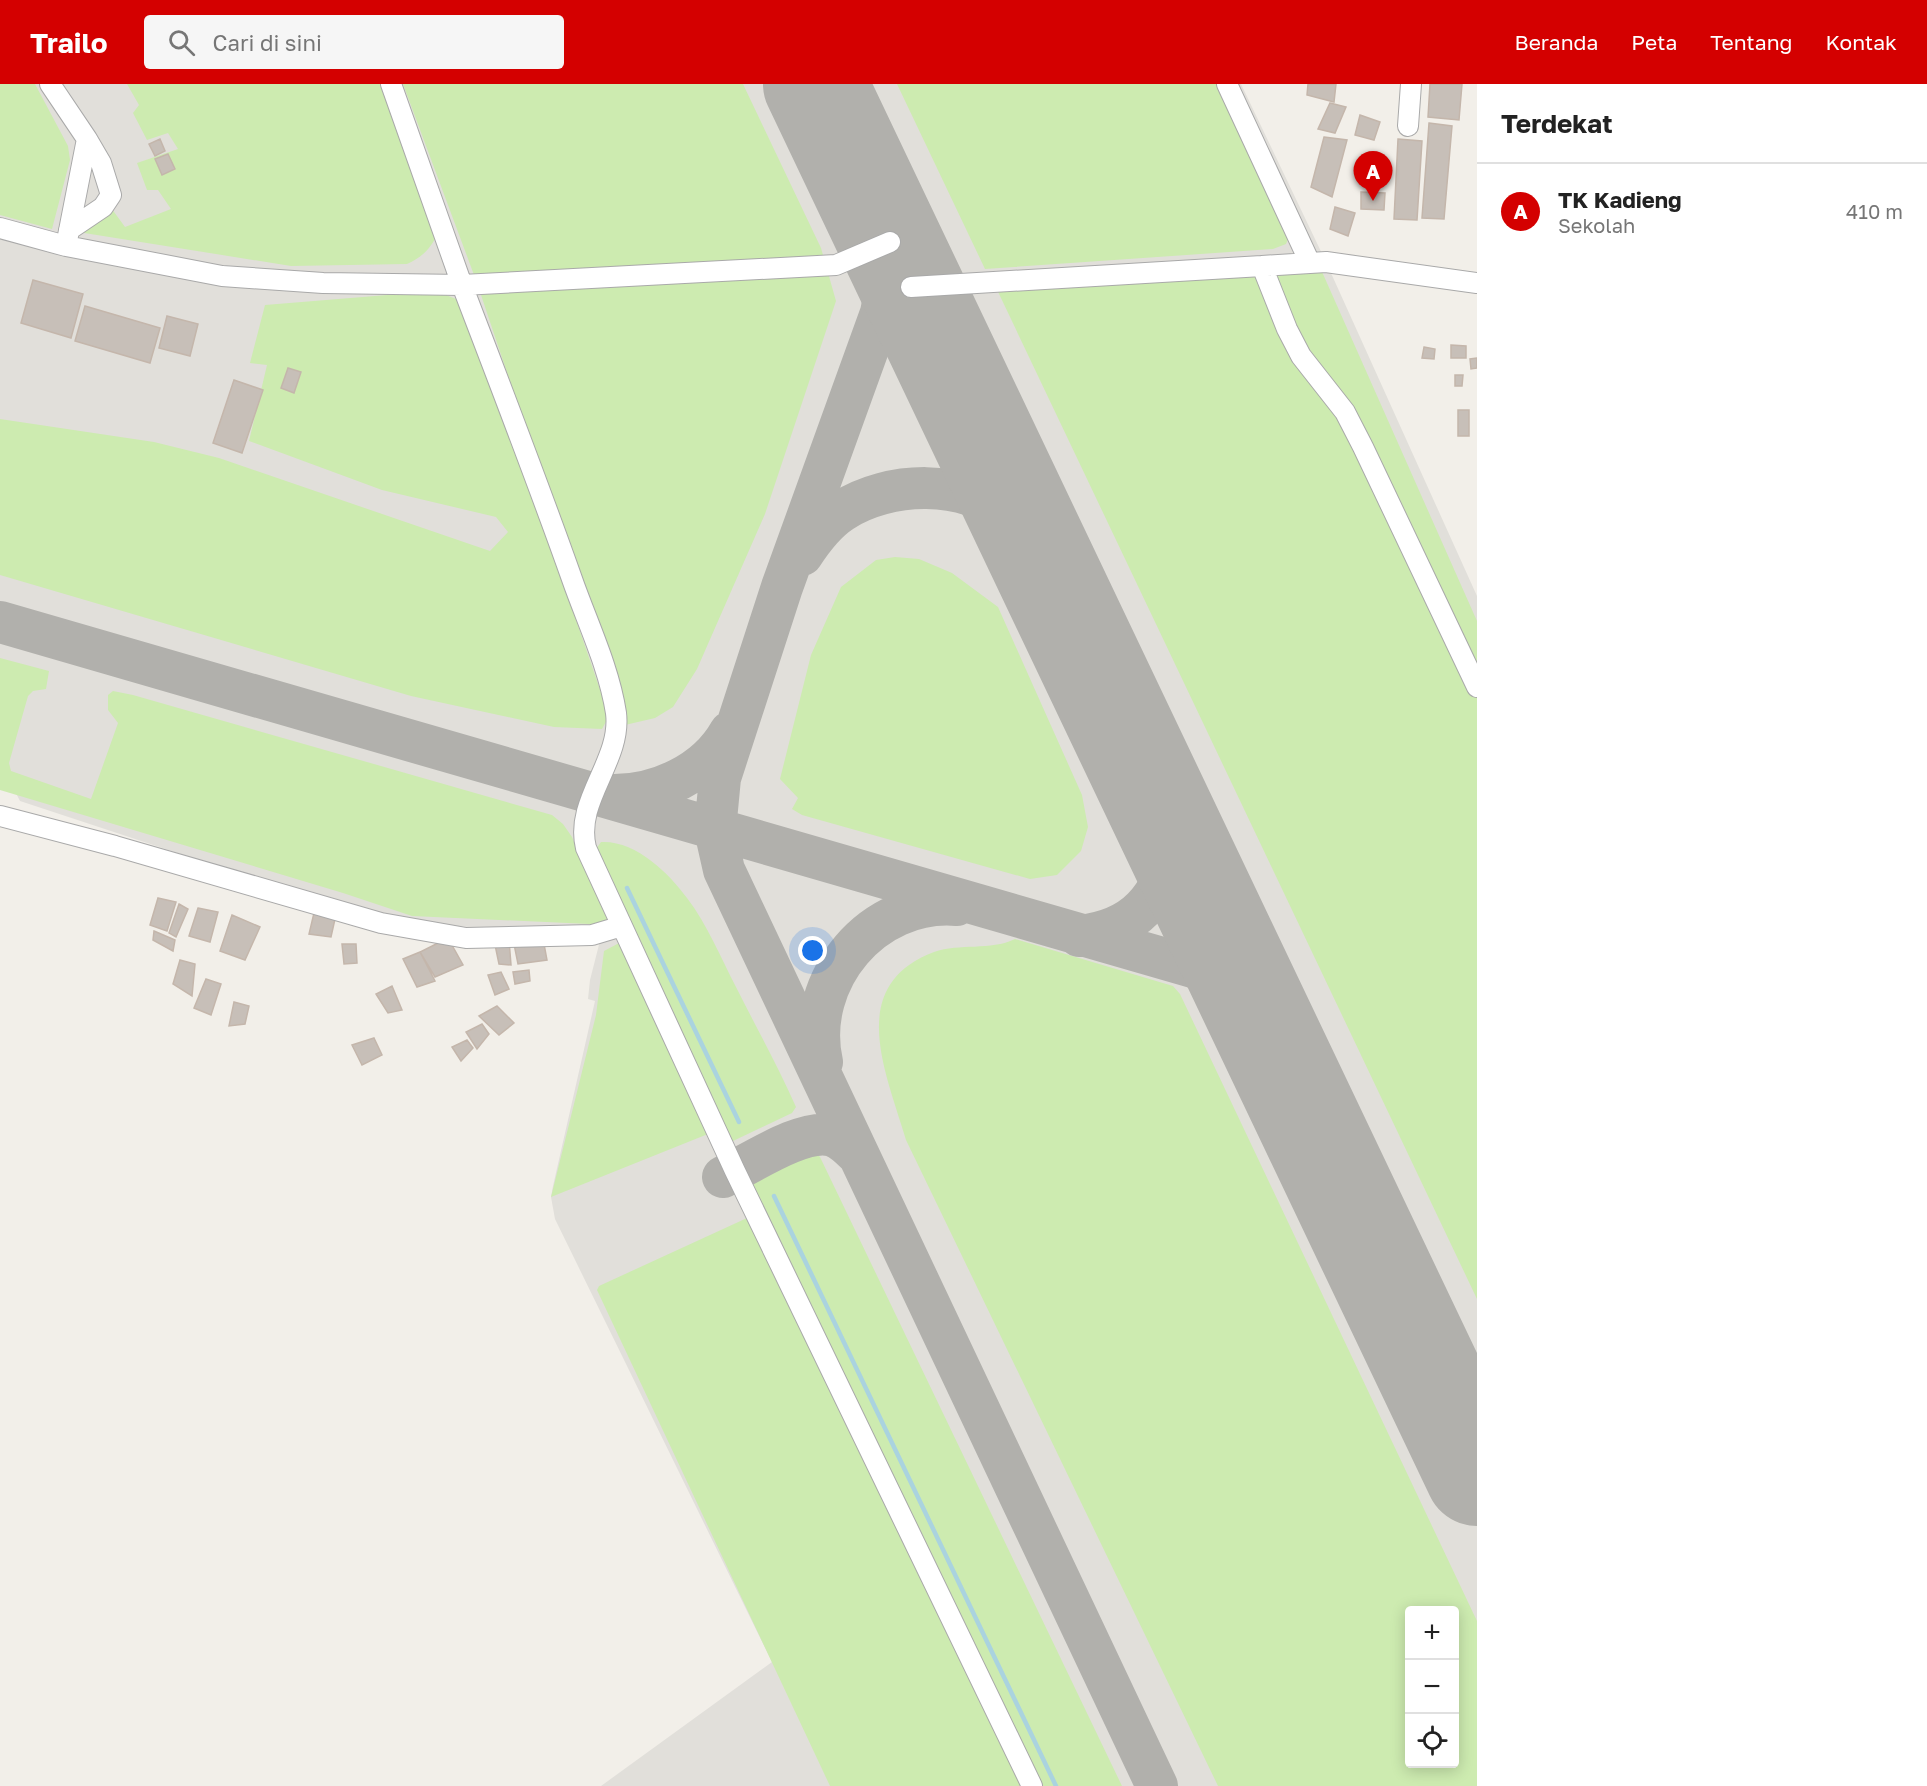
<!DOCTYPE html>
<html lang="id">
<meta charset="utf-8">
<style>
body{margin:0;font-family:"Golos Text",sans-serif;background:#f6f6f6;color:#222}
.controls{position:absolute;right:18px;bottom:18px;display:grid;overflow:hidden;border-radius:6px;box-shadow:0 3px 15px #0003}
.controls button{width:54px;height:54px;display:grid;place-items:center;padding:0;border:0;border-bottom:2px solid #e0e0e0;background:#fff;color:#222;font:30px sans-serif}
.you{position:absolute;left:813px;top:867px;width:21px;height:21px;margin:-15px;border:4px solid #fff;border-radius:50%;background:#1a73e8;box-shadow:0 0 0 9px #1a73e833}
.badge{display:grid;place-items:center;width:39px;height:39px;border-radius:50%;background:#d40000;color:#fff;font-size:20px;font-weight:700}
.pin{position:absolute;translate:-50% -50px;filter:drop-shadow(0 2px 3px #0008)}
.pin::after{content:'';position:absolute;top:32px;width:21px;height:18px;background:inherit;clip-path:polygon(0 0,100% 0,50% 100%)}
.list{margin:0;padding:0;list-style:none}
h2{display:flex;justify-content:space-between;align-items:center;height:78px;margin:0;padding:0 24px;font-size:26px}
h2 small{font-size:20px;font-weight:400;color:#767676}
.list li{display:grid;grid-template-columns:39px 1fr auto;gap:18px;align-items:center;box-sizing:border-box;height:96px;padding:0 24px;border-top:2px solid #e0e0e0}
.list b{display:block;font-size:22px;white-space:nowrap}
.list p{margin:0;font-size:20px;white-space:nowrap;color:#767676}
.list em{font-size:20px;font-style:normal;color:#767676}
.icon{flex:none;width:33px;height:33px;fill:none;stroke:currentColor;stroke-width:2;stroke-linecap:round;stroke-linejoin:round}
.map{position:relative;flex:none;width:1477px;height:1702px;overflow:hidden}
header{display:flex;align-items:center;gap:36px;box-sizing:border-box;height:84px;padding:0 30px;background:#d40000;color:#fff}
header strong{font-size:28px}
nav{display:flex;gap:33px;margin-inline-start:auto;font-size:21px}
.search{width:420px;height:54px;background:#f6f6f6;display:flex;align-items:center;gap:15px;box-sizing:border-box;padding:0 21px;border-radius:6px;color:#767676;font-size:22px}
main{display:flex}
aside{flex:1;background:#fff}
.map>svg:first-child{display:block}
.airport{fill:#e1dfda;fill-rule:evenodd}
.grass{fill:#cdebb0;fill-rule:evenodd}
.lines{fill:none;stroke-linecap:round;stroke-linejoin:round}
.stream{stroke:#aad3df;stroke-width:4.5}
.taxiway{stroke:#b1b0ac;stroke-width:42}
.runway{stroke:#b1b0ac;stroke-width:104}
.building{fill:#c7bfb8;stroke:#c4b6ab;stroke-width:1.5}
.minor-casing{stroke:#a9a9a9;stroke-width:22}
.minor{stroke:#fff;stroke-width:20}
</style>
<header>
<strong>Trailo</strong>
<div class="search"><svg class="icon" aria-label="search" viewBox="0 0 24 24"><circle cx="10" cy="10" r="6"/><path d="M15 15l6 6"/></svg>Cari di sini</div>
<nav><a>Beranda</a><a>Peta</a><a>Tentang</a><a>Kontak</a></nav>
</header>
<main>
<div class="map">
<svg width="1477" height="1702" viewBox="0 0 1477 1702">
<rect width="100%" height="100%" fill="#f2efe9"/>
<path class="airport" d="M0,0H1241L1326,178L1477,512V1702H601L772,1578L555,1135L551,1113L553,1102L595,917L588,915L590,896L603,845L487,844L408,839L226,785L20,717L0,678ZM1410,1526H1454V1680H1410Z"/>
<path class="grass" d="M0,0H35L68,62L70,76L52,145L0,131Z
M127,0H390L439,147C431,164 424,172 407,180L291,182L78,148L109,121L125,143L171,125L158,106H147L137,79L178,65L168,49L147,56L133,29L139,21Z
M403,0H743L821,164L836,217L765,430L697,585L673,623L655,634L625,641L477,199Z
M897,0H1234L1289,153L1286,160L1273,165L985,185Z
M1315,172L1477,537V1215L990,191Z
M436,207L456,215L470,228L605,620L608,634L602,645L554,643L411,612L0,491V335L154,358L219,374L490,467L508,448L496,433L382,406L249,357L267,281L250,279L265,221Z
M895,473L919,475L952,489L998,523L1082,711L1088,743L1081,767L1057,791L1030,795L802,731L792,725L798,714L780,695L811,571L841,503L876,476Z
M0,574L49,587L46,605L33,607L28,612L9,679L11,687L91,715L118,639L108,626V611L113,607L133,611L552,731L563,740L572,753L611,841L412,832L343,809L0,706Z
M601,758C635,756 669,789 687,814C707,840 721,874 736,903C756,943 778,982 796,1023L792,1029L733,1057L728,1052L596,765Z
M1015,855L1173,902L1180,910L1477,1537V1702H1218L906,1056C887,990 844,902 934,868C960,859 990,867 1015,855ZM1410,1526H1454V1680H1410Z
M621,858L708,1050L551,1113L596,931L604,867Z
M805,1068H815L820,1073L1122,1702H1040L751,1101L756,1091Z
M747,1134L1024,1702H830L597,1206L599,1202Z"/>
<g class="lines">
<path class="stream" d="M627,804L739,1038
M774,1112L1056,1702"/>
<path class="taxiway" d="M890,158L888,191L881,229L782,503L720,694L715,746L724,786L1157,1702
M802,471C813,454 825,438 842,427C889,397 965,394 1008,433C1019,442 1027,454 1036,464
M0,538L1193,883C1226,896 1238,904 1259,932
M611,711C657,712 707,689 730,648
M1079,852C1138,846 1158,814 1178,762
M822,978C804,896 873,814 957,821
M723,1093C750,1080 804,1043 833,1052C844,1056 851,1064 859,1072"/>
<path class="runway" d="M815,0L1477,1390"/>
</g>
<path class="building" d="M1308,0H1336L1334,18L1307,11Z
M1430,0H1462L1459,36L1428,33Z
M1330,19L1346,23L1335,49L1318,45Z
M1360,31L1380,38L1374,56L1355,51Z
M1429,39L1452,42L1444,135L1422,134Z
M1324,53L1347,56L1332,113L1311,103Z
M160,55L165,67L155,72L149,60Z
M1398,55L1422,57L1417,136L1394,135Z
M168,70L175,85L162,91L155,75Z
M1361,108L1385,109L1384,126L1361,125Z
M1335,123L1355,129L1348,152L1330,145Z
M33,196L83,210L71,254L21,239Z
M85,222L160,244L150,279L75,257Z
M167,232L198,240L190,272L159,264Z
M1451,261L1466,262V274H1451Z
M1424,263L1435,265L1434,275L1422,274Z
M1477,274V284L1471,285L1470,275Z
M288,284L301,288L294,309L281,304Z
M1455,291H1463L1462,302H1455Z
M234,296L263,306L242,369L213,359Z
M1458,326H1469V352H1458Z
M158,814L176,818L167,847L150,841Z
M179,820L188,825L176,853L169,849Z
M198,824L218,828L210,858L189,852Z
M314,829L335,835L331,853L309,850Z
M232,831L260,843L245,876L220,867Z
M154,847L175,856L173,867L153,856Z
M448,854L463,881L435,893L420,868Z
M494,856H509L511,881L499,880Z
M342,860H356L357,879L344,880Z
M514,860H544L547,876L518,880Z
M420,868L435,897L417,903L403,875Z
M180,876L195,880L192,912L173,900Z
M529,886L530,897L515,900L513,888Z
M501,888L509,905L495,911L488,891Z
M206,895L221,900L211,931L194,924Z
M392,902L402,926L388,929L376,910Z
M234,918L249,922L245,940L229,942Z
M497,922L514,939L499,951L479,932Z
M482,940L489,950L477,965L466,948Z
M374,954L382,971L362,981L352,961Z
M467,956L473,964L461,977L452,963Z"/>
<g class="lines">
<defs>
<path id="minor" d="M50,0L87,55L66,162
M1227,0L1310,179
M1408,42L1411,0
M0,144L66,162L222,192L323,199L462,201L391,0
M69,146L103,123L111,111L101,79L87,55
M890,158L836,181L462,201C499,298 537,396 572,495C587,538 609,583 616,629C622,677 574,716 586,764L735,1087L1032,1702
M1262,182L1326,178L1477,199
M911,203L1262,182L1287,245L1301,272L1345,328L1363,363L1477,603
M0,732L115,762L381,839L466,854L592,851L622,842"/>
</defs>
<use href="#minor" class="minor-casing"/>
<use href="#minor" class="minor"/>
</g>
</svg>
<div class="controls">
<button>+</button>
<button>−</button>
<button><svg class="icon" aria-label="locate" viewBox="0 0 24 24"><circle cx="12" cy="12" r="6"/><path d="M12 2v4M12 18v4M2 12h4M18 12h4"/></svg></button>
</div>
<div class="you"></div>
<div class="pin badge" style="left:1373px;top:117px">A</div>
</div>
<aside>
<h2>Terdekat<small></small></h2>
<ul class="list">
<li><span class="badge">A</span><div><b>TK Kadieng</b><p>Sekolah</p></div><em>410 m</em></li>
</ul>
</aside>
</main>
